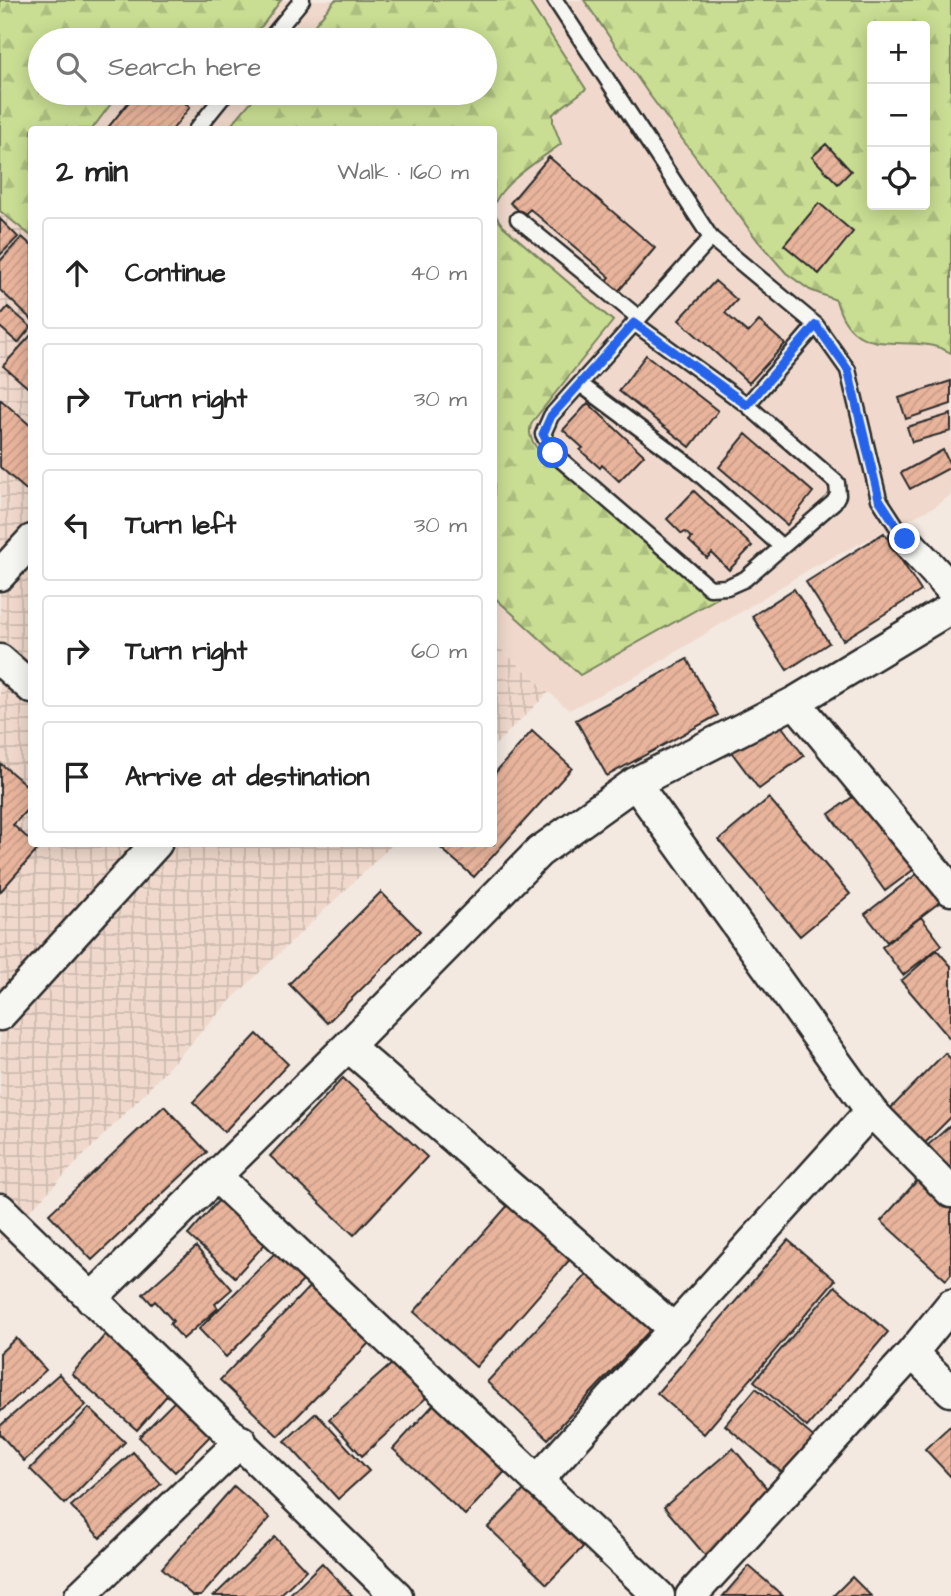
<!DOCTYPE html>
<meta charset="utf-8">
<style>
body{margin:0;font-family:"Architects Daughter",sans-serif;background:#f2f2f2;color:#222}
.controls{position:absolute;right:21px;top:21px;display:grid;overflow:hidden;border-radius:7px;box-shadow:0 4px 18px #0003}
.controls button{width:63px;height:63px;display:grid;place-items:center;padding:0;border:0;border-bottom:2px solid #e0e0e0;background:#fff;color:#222;font:35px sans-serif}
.stop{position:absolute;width:21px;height:21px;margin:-16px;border:5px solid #2563eb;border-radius:50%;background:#fff}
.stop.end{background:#2563eb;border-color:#fff;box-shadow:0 2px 7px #0008}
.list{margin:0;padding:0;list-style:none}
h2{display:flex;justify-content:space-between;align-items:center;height:91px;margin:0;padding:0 28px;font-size:30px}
h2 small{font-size:23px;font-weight:400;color:#767676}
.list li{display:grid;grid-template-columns:46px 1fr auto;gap:21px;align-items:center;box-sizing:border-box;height:112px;margin:0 14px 14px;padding:0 14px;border:2px solid #e0e0e0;border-radius:7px}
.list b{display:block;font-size:26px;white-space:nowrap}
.list em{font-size:23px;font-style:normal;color:#767676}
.icon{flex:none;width:38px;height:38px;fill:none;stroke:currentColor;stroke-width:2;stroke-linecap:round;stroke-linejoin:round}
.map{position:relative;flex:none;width:951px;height:1596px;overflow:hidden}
.search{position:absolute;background:#fff;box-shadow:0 4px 18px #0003;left:28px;top:28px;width:469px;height:77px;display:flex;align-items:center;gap:18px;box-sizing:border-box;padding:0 24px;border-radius:38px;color:#767676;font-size:26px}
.panel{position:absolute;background:#fff;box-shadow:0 4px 18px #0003;left:28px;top:126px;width:469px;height:721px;border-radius:7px}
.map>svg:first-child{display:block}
.built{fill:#f0d9cc;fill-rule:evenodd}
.industrial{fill:url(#industrial-grid)}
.forest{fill:url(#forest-firs);stroke:#7a845f;stroke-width:2;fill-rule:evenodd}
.building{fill:url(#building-hatch);stroke:#2b2b2b;stroke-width:2}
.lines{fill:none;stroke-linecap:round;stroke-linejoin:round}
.service-casing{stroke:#2b2b2b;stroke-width:19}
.minor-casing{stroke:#2b2b2b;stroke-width:35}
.service{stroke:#f6f6f2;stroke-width:14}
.minor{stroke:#f6f6f2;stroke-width:30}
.route{stroke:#2563eb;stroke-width:9}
</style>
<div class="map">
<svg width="951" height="1596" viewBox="0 0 951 1596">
<defs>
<pattern id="industrial-grid" width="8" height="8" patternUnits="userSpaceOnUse" patternTransform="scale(1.75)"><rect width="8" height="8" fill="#f0d9cc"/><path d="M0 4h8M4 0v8" fill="none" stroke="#cebaaf"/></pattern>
<pattern id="forest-firs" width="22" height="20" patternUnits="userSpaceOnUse" patternTransform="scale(1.75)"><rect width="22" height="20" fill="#c9de93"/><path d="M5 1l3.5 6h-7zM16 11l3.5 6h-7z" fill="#adbf7f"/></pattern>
<pattern id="building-hatch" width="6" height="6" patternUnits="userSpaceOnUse" patternTransform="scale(1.75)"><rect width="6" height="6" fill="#e9b49c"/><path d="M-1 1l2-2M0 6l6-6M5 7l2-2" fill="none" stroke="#c89b87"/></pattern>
</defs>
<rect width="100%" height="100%" fill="#f3e9e1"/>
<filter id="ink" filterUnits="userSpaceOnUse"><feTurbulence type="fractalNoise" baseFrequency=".0143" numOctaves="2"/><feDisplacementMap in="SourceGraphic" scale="14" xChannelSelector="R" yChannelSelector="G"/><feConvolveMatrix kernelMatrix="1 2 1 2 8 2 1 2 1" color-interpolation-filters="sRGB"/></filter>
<g filter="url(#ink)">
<path class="built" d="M0,0H951V495L936,506L813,567L642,673L569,710L494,643V130H32L31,236L0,211ZM872,26H925V205H872ZM40,40H485V93H40Z"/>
<path class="industrial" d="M0,211L32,236V844H393L231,1000L144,1094L0,1241Z
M494,643L549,692L494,746Z"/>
<path class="forest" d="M0,0H281L262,26L243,40H40V93H119L92,129L32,130L31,236L0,211Z
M335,0H528L586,89L553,114V123L561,144C545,156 490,190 494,211C495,216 500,222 503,226L613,321L533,421C524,435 536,447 545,458L719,597L580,675L494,597V130H227L258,93H485V40H302Z
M584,0H951V353C910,328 854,368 836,300L810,290L786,273L758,241L648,93ZM872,26H925V205H872Z"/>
<path class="building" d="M136,93H172L190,107L172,130H106Z
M826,144L851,171L838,184L812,157Z
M549,157L655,248L616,294L604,284L610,277L530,209L524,215L510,203Z
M819,203L853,232L819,274L784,245Z
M0,219L18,237L0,255Z
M22,237L32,246V320L0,290V261Z
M715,281L737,300L725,313L748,333L759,321L785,344L749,383L679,320Z
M8,307L31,327L18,343L0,327V316Z
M32,334V391L3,366Z
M646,355L718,411L690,447L619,391Z
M951,381V404L906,419L899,398Z
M0,399L32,427V495L0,467Z
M588,403L644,455L619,481L602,465L600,468L580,450L583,448L563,430Z
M951,414V431L912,442L907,427Z
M746,434L813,492L787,525L719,467Z
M943,450L951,467L910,489L901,473Z
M694,491L752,546L729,570L712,553L707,558L689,541L692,538L685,532L682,534L667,519Z
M884,533L921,591L843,640L806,582Z
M794,589L829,643L787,670L752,616Z
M687,659L718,715L607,776L576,720Z
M774,716L804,756L759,789L729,749Z
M532,731L572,768L474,877L436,844H494V774Z
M0,763L32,790V804L13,825L39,848L0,892Z
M865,788L921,864L885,891L829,814Z
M769,798L850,894L800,936L719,840Z
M922,870L944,899L887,942L865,914Z
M381,892L420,931L327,1023L289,984Z
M921,917L942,945L903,975L882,947Z
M937,950L951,966V1040L901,981Z
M257,1034L288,1064L224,1132L193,1102Z
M945,1053L951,1059V1117L925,1143L890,1109Z
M343,1078L427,1157L354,1235L270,1156Z
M164,1106L207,1152L92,1260L49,1214Z
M951,1125V1170L928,1145Z
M922,1175L951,1201V1274L946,1280L881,1221Z
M227,1191L274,1234L235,1277L188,1235Z
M510,1203L572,1257L476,1367L414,1312Z
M788,1240L835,1280L704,1434L657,1393Z
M196,1247L232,1289L215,1304L218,1308L183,1339L170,1324L173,1321L155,1301L152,1304L143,1294Z
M275,1253L303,1281L226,1357L199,1329Z
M591,1270L652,1328L548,1439L487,1382Z
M314,1282L373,1339L278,1436L220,1380Z
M835,1286L888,1332L807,1427L754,1381Z
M110,1329L176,1385L137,1430L72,1374Z
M16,1338L46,1370L0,1412V1353Z
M394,1362L426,1398L362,1456L329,1419Z
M59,1374L86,1405L24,1461L0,1434V1426Z
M756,1388L817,1440L786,1476L725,1425Z
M177,1399L212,1434L175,1472L139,1437Z
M437,1401L509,1467L465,1515L393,1449Z
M89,1408L125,1442L65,1504L30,1469Z
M316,1413L369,1471L338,1499L285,1441Z
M951,1425V1477L925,1449Z
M733,1448L774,1497L705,1555L664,1507Z
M133,1452L161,1484L100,1538L71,1506Z
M234,1486L270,1518L201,1596H193L162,1568Z
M527,1487L586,1544L547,1584L488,1527Z
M275,1537L306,1570L279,1596H214Z
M322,1563L353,1596H288Z
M749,1566L783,1596H723Z
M852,1577L871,1596H833Z"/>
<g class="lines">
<defs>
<path id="service" d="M555,0L711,238L816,325L848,370L879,499L905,539
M269,40L302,0
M196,130L226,93
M518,219L639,318
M711,238L551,416L543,434L553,453L710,588L727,587L745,579L834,502L838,495L837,483L747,405L816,325
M634,323L747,405
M580,384L689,465L782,547"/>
<path id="minor" d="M905,539L951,589
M0,575L32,540
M0,660L32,688
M795,702L951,890
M635,783L871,1111L951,1192
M0,1015L156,844
M348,1046L675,1330
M216,1176L659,1596
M0,1209L397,1596
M91,1299L348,1046L539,852L635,783L795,702L951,608
M912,1353L951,1391
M537,1481L871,1111
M80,1596L241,1441
M691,1596L912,1353L951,1305"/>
</defs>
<use href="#service" class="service-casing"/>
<use href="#minor" class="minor-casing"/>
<use href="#service" class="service"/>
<use href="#minor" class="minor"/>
</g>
</g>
<g class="lines" filter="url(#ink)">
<path class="route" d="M553,453L543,434L551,416L634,323L747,405L816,325L848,370L879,499L905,539"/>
</g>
</svg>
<div class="controls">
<button>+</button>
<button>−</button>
<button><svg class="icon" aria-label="locate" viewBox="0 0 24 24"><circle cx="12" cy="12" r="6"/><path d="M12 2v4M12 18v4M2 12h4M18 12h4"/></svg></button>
</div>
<div class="stop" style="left:553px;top:453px"></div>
<div class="stop end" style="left:905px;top:539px"></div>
<div class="search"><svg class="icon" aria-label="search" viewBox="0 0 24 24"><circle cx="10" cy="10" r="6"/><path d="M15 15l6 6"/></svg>Search here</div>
<section class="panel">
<h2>2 min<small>Walk · 160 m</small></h2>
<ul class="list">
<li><svg class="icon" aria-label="ahead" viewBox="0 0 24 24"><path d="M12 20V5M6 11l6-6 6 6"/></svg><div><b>Continue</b></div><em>40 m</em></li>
<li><svg class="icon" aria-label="right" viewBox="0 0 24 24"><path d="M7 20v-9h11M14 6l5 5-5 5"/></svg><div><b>Turn right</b></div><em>30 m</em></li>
<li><svg class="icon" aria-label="left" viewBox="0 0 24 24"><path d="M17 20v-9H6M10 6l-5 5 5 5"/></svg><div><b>Turn left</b></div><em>30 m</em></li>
<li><svg class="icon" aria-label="right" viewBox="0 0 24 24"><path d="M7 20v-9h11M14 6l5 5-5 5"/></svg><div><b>Turn right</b></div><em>60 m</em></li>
<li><svg class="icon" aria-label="arrive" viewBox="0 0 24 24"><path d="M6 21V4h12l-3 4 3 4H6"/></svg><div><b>Arrive at destination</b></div></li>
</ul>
</section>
</div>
